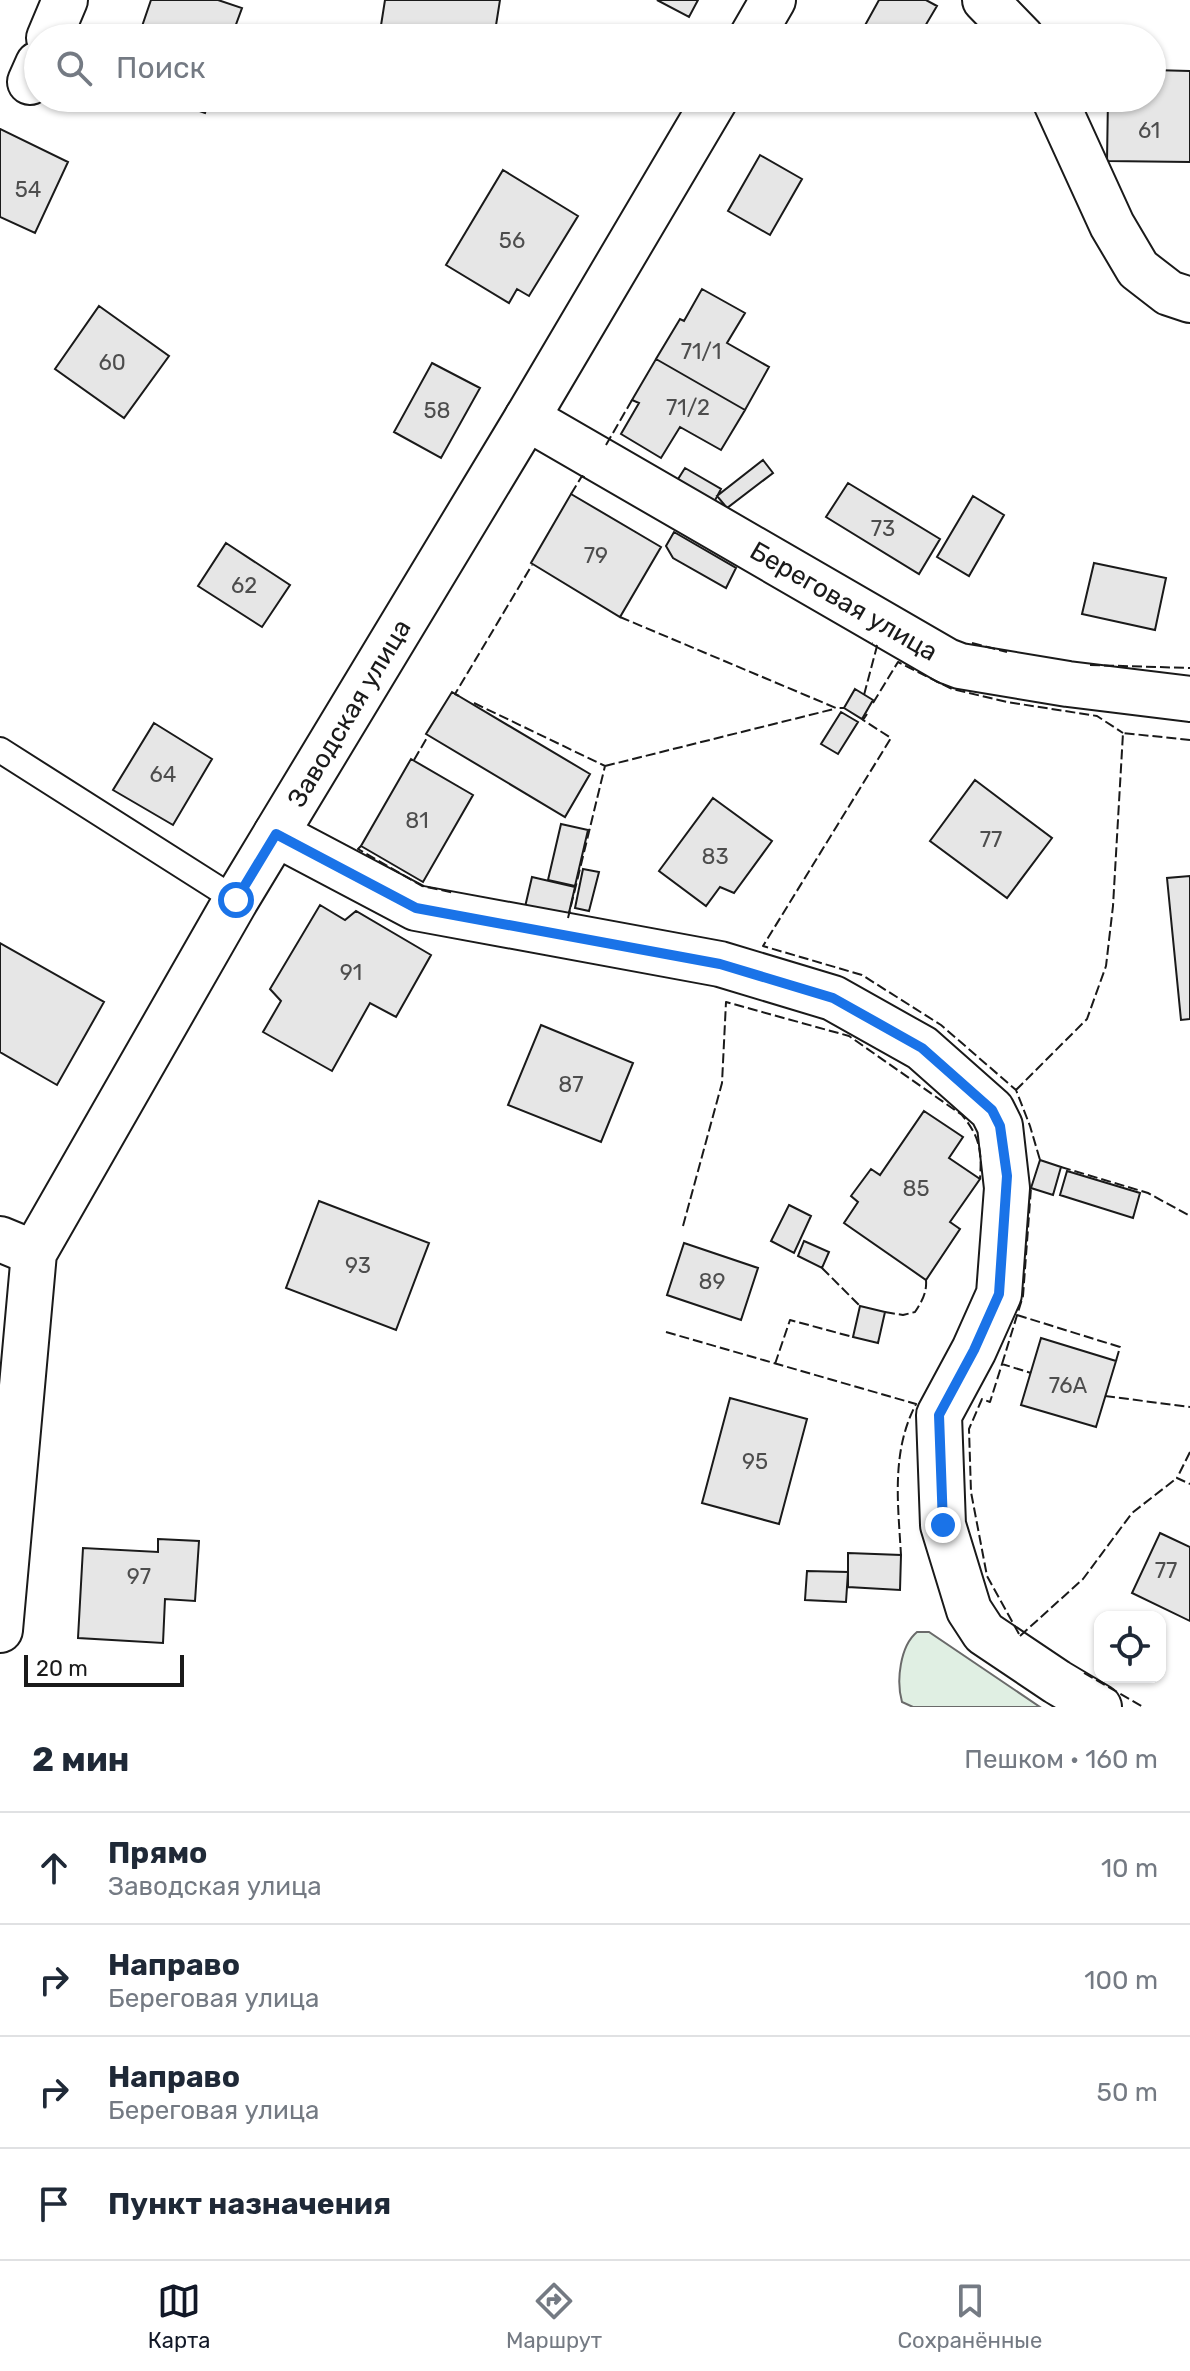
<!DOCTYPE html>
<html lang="ru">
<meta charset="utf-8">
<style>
body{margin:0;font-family:Rubik,sans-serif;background:#f2f2f3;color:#1f2937}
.controls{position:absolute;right:24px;bottom:24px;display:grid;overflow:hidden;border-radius:16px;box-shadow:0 2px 6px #0004}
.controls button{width:72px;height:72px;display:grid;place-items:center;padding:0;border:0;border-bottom:2px solid #e0e1e3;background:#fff;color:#1f2937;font:40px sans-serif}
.scale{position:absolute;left:24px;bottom:20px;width:160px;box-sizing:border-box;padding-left:8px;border:4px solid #1a1a1a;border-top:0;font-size:22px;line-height:28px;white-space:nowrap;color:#1a1a1a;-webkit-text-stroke:6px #fff;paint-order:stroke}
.stop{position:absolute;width:24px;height:24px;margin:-18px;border:6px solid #1a73e8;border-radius:50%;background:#fff}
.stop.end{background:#1a73e8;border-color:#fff;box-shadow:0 2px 8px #0008}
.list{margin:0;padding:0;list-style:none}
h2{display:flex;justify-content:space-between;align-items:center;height:104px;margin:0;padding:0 32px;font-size:34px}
h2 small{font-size:26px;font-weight:400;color:#747a83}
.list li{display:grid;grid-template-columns:52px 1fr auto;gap:24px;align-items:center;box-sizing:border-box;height:112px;padding:0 32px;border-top:2px solid #e0e1e3}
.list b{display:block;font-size:30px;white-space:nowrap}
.list p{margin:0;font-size:26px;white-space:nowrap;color:#747a83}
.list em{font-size:26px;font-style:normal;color:#747a83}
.icon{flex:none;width:44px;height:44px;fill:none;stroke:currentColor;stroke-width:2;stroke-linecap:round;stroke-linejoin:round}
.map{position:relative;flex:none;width:1190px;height:1707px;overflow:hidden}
.search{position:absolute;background:#fff;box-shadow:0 2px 6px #0004;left:24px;right:24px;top:24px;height:88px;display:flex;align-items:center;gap:20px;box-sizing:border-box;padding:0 28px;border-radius:44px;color:#747a83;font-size:30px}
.sheet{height:552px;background:#fff}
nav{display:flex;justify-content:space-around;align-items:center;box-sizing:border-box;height:112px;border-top:2px solid #e0e1e3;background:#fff;font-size:22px;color:#747a83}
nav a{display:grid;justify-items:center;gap:4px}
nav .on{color:#111827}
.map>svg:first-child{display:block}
.green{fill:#e0efe3;stroke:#6a6a6a;stroke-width:2}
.building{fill:#e6e6e6;stroke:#1a1a1a;stroke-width:2}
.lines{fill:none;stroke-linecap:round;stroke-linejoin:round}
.service-casing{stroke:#1a1a1a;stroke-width:28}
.minor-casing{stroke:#1a1a1a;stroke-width:48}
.tertiary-casing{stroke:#1a1a1a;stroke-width:48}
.service{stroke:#fff;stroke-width:24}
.minor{stroke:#fff;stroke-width:44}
.tertiary{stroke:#fff;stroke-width:44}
.fence{stroke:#1a1a1a;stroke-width:2;stroke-dasharray:10 4;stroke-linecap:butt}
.route{stroke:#1a73e8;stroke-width:10}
.labels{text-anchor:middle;stroke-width:6;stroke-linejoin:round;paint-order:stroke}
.number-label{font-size:22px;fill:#4d4d4d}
.street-label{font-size:26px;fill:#1a1a1a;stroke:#fff}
</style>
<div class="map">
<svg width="1190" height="1707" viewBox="0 0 1190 1707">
<rect width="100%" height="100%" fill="#fff"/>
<path class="green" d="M917,1632H929L1040,1707H913L902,1702C896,1681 900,1646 917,1632Z"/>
<path class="building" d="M151,0H218L242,8L231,38H138Z
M385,0H500L494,38H379Z
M657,0H698L689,17Z
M879,0H926L937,6L918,38H858Z
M834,26L855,38H828Z
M1152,70L1190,71V162L1107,161L1108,98H1152Z
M162,98H210L205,113Z
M0,129L68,162L35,233L0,217Z
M760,155L802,179L770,235L728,211Z
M503,170L578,216L529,296L517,289L509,303L446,265Z
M702,289L745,313L727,343L769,367L745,410L656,359L680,319L684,321Z
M99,306L169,356L124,418L55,369Z
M656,359L745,410L721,450L680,427L661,458L621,434L639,403L632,400Z
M432,363L480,388L441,458L394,432Z
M763,460L773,473L727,508L717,496Z
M685,468L721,489L711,508L673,487Z
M848,483L940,539L919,574L826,517Z
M571,494L661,547L620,617L531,563Z
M973,496L1004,515L969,576L937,557Z
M674,532L736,568L726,588L673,558L666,546Z
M226,543L290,585L262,627L198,586Z
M1094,563L1166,578L1155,630L1082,614Z
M855,689L873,700L862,719L844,708Z
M452,692L590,774L565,817L426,734Z
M841,712L858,722L838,754L821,744Z
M154,723L212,759L173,825L113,790Z
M411,759L473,795L423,882L361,846Z
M975,780L1052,838L1007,898L930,841Z
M713,798L772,841L734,893L720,887L706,906L659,871Z
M561,824L588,830L575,886L548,880Z
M583,869L599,872L589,911L575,908Z
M1190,876V1019L1181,1020L1167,878Z
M532,877L575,887L568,917L525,907Z
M320,905L345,920L356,911L431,955L396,1017L370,1003L332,1071L263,1032L281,1001L270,989Z
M0,943L104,1002L57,1085L0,1052Z
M541,1025L633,1063L601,1142L508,1105Z
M924,1111L963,1137L949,1158L980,1179L950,1222L960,1229L926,1280L844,1223L858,1202L851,1196L871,1169L880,1175Z
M1040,1160L1061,1167L1053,1195L1031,1188Z
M1067,1171L1140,1193L1133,1218L1060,1195Z
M319,1201L429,1243L396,1330L286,1288Z
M789,1205L811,1216L794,1253L771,1241Z
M804,1241L829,1252L822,1268L798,1256Z
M684,1243L758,1268L741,1320L667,1295Z
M860,1306L885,1312L878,1343L853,1337Z
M1041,1338L1116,1361L1096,1427L1021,1405Z
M730,1398L807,1419L779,1524L702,1503Z
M1160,1533L1190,1547V1621L1132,1593Z
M158,1539L199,1541L195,1601L165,1599L163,1643L78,1638L83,1548L158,1552Z
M848,1553L901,1555L900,1590L848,1587Z
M807,1571L848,1572L846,1602L805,1600Z"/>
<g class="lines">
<defs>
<path id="service" d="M0,750L236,900"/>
<path id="minor" d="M985,0L1022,38
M49,38L65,0
M30,82L38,64
M1054,98L1112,225L1138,269L1169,293L1190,300
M527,418L947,661L960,666L1068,684L1190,699
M276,834L416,908L720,964L833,998L922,1048L992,1110L1000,1126L1007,1188L999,1294L974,1350L939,1415L943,1525L969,1610L984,1633L1057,1682L1099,1707
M0,1239L34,1253"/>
<path id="tertiary" d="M751,38L773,0
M0,1630L34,1253L236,900L527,418L716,98"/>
</defs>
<use href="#service" class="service-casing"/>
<use href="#minor" class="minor-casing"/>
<use href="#tertiary" class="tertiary-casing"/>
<use href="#service" class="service"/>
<use href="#minor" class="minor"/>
<use href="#tertiary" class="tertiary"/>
<path class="fence" d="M606,445L632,400
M571,494L582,476L588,479
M620,617L836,708H844
M972,643L1007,652
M1090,665L1190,668
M864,695L877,646L872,643
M459,696L455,694L532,565
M474,703L605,766L568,918
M873,703L898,662L952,689L1007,702L1097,716L1123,733
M867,714L863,720L891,738L763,946L862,975L941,1025L1016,1090L1030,1126L1040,1160
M414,760L428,736
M605,766L834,709
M361,846L358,849L422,886L455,893
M1016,1090L1087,1019L1106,966L1113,906L1123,733L1190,740
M1061,1167L1148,1193L1190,1216
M683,1226L722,1083L726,1002L849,1036L962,1115C980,1137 982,1151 980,1179
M822,1268L860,1306
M885,1312L903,1315L915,1312C922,1301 927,1293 926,1280
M1017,1315L1120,1347L1116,1361
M666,1332L916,1404C891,1452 898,1503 901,1555
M775,1364L790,1320L853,1337
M1002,1364L1023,1296L1031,1188
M1105,1396L1190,1407
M1190,1452L1177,1478L1190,1484
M1019,1634L987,1576L971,1492L969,1429L982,1399L990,1402L1002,1364L1031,1373
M1020,1636L1083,1579L1132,1513L1177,1478
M1084,1673L1143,1707"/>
</g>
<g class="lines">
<path class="route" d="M236,900L276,834L416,908L720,964L833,998L922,1048L992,1110L1000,1126L1007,1176L999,1294L974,1350L939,1415L943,1525"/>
</g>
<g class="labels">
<g class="number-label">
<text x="1149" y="138">61</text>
<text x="28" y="197">54</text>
<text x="512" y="248">56</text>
<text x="701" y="359">71/1</text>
<text x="112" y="370">60</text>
<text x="688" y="415">71/2</text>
<text x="437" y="418">58</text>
<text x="883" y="536">73</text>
<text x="596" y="563">79</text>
<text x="244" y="593">62</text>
<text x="163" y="782">64</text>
<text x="417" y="828">81</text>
<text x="991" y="847">77</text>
<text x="715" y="864">83</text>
<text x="351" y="980">91</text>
<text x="571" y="1092">87</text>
<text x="916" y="1196">85</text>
<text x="358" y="1273">93</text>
<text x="712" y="1289">89</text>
<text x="1068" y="1393">76А</text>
<text x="755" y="1469">95</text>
<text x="1166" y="1578">77</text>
<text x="139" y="1584">97</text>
</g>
<g class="street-label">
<text transform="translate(844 601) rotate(30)" y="9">Береговая улица</text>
<text transform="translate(349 713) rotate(-59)" y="9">Заводская улица</text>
</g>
</g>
</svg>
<div class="controls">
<button><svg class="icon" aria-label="locate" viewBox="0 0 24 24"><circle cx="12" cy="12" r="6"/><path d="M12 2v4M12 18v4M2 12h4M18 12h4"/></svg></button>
</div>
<div class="scale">20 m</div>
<div class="stop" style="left:236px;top:900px"></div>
<div class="stop end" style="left:943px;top:1525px"></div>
<div class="search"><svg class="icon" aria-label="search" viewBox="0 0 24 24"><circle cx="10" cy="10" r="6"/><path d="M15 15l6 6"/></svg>Поиск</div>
</div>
<section class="sheet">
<h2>2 мин<small>Пешком · 160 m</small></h2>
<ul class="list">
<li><svg class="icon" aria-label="ahead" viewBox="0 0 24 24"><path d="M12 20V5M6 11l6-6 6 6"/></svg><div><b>Прямо</b><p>Заводская улица</p></div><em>10 m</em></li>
<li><svg class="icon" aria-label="right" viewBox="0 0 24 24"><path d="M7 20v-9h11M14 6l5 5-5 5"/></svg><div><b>Направо</b><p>Береговая улица</p></div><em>100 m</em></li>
<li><svg class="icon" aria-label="right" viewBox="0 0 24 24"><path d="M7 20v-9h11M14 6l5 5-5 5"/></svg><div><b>Направо</b><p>Береговая улица</p></div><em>50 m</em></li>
<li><svg class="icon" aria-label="arrive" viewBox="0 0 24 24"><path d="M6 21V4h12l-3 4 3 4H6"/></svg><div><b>Пункт назначения</b></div></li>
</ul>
</section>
<nav>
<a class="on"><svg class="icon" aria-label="map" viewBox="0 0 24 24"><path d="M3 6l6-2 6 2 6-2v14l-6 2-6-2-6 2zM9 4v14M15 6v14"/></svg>Карта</a>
<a><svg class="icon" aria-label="directions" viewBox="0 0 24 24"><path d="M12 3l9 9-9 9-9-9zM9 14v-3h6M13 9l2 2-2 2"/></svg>Маршрут</a>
<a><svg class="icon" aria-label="saved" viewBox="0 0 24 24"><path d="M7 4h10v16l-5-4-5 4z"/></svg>Сохранённые</a>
</nav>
